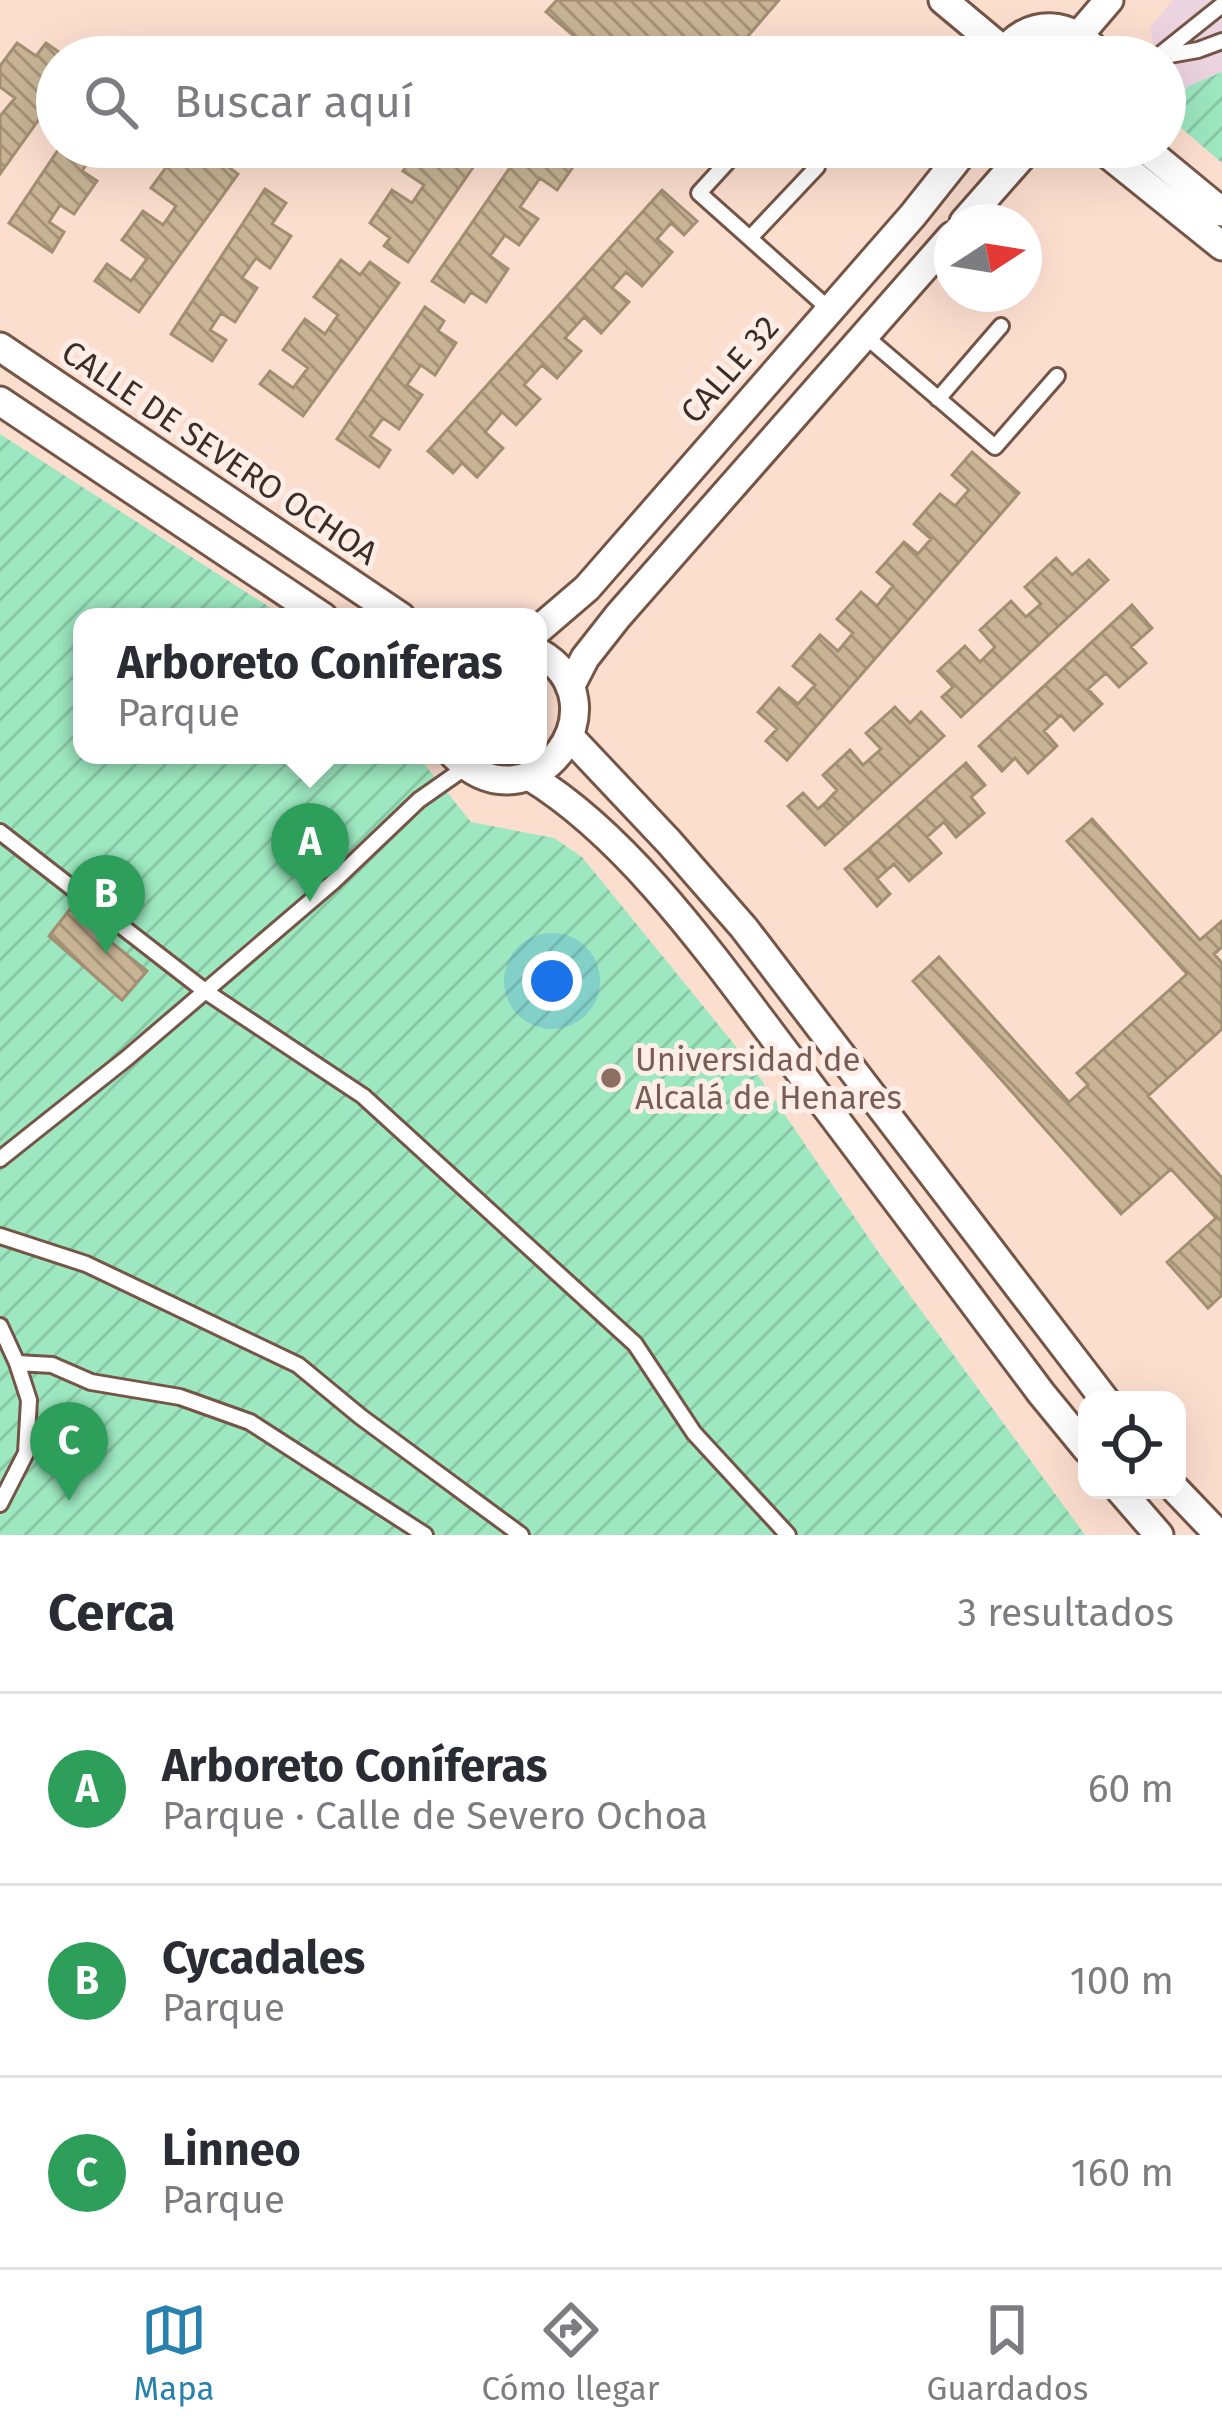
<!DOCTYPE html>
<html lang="es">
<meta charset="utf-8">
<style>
body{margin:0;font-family:"Fira Sans",sans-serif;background:#f2f2f3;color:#2b2b33}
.controls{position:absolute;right:36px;bottom:36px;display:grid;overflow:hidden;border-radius:24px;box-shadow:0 12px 48px #0002}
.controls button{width:108px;height:108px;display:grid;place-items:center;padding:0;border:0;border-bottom:3px solid #e1e1e2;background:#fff;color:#2b2b33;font:60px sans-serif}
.compass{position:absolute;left:934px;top:204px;width:108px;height:108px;border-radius:50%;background:#fff;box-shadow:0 12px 48px #0002;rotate:78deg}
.you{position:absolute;left:552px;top:981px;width:42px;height:42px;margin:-30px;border:9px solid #fff;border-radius:50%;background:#1a73e8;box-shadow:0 0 0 18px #1a73e833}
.badge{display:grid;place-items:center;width:78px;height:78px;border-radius:50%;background:#2880af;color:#fff;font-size:39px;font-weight:700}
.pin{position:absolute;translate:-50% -99px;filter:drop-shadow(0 3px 6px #0008)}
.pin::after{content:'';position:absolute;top:63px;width:42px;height:36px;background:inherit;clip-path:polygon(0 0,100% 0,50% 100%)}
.popup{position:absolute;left:73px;top:608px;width:474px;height:156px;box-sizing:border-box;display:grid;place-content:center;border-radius:24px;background:#fff;filter:drop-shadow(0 3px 9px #0005);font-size:39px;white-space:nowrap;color:#7c7c81}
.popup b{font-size:45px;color:#2b2b33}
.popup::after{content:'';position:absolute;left:50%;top:100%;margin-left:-24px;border:24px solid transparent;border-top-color:#fff}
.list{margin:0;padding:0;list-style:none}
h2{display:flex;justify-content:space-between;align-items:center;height:156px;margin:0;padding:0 48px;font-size:51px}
h2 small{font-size:39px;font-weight:400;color:#7c7c81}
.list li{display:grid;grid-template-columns:78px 1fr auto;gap:36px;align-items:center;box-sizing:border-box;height:192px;padding:0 48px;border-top:3px solid #e1e1e2}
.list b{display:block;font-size:45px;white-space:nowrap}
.list p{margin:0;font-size:39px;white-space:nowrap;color:#7c7c81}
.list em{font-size:39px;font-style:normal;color:#7c7c81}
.icon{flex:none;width:66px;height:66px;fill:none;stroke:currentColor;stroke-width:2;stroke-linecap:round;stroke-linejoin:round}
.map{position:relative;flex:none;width:1222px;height:1535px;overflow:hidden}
.search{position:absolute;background:#fff;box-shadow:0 12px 48px #0002;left:36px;right:36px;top:36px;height:132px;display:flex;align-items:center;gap:30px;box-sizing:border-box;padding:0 42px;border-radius:66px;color:#7c7c81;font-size:45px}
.sheet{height:732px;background:#fff}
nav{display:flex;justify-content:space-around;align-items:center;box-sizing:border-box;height:168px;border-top:3px solid #e1e1e2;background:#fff;font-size:33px;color:#7c7c81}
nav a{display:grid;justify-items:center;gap:6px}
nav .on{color:#2880af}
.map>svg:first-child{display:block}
.medical{fill:#ebd3df}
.garden{fill:url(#garden-furrows)}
.building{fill:url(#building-back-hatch);stroke:#a28e70;stroke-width:3}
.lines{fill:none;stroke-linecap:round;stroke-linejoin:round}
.service-casing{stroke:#755546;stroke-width:20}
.minor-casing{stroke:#755546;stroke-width:33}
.service{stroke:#fff;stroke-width:14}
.minor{stroke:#fff;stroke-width:27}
.education-dot{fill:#8d6e63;stroke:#feeee7;stroke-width:4.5}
.labels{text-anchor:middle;stroke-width:10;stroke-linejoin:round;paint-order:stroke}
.street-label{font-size:33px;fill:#3c2d26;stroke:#feeee7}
.education-label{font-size:33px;fill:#785e54;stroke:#feeee7;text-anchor:start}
</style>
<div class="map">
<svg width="1222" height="1535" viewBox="0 0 1222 1535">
<defs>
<pattern id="garden-furrows" width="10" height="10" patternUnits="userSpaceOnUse" patternTransform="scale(3)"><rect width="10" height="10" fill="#9de8c0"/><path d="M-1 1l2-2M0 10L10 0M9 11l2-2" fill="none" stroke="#88c7a5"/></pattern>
<pattern id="building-back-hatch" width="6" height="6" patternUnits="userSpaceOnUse" patternTransform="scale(3)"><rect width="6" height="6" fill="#c8b495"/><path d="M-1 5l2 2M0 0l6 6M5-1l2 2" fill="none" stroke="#a49379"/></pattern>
</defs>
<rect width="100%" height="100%" fill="#fcdecf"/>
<path class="medical" d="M1173,0H1222V142L1166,95L1165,57H1156L1150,28Z"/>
<path class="garden" d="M1222,72V163L1179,126L1180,101L1187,87Z
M0,434L285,617H82V755H417L471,822L554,838L582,857L751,1065L879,1253L1085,1535H0Z"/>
<path class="building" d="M557,0H779L730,57H598L546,12Z
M17,43L36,56L46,43L66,57H57V94L0,174V116L15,98L0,87V66Z
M60,147H119L110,161L96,150L82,171L97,181L74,214L60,205L49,222L64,232L52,252L9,223Z
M420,147H439L445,151L448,147H487L408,262L384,246L390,238L370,223L392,190L412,203L424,185L403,171Z
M524,147H564L560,153L575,164L557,190L540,178L520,207L538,219L519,245L505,235L490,256L508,269L486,302L471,292L464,302L432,281Z
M178,151L198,164L207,151L238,174L139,312L95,281L107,264L131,281L147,259L122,240L143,211L163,225L176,206L151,188Z
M265,189L286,203L272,224L291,236L270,268L256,258L242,278L257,288L235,322L221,313L210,330L226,340L212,361L171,334Z
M662,190L697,221L684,235L671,223L657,239L672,252L642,286L626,272L612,288L629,302L601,333L584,317L565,338L581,351L557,378L542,365L524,385L540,399L516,425L502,412L485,432L503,448L477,477L462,463L453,473L428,451Z
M341,260L360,275L370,262L399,283L303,416L260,384L270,371L293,388L308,368L283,350L305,319L325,334L338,315L314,297Z
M425,307L444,321L438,331L456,343L435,375L421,365L407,385L422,395L399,429L383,418L370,436L390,450L379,467L337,439Z
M972,452L1019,493L787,760L766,741L777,729L758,712L779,688L798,704L815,685L793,666L820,635L838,651L853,633L837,619L861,592L877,606L893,586L877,572L904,542L918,554L931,539L914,524L940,494L955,506L969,490L952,475Z
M1056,558L1072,575L1089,560L1108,580L961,717L942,697L953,687L938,671L965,646L980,662L995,647L980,630L1011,601L1026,617L1041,604L1025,587Z
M1132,605L1152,628L1131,647L1146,663L1119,687L1106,673L1088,689L1102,704L1074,730L1061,715L1044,731L1057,746L1028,773L1015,758L1002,771L979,746Z
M895,707L910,723L921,712L944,736L848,824L826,802L837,790L823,775L850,750L863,765L881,749L866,733Z
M966,763L985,785L971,797L984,813L956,837L944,822L927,837L941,853L909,881L894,864L887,870L869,849Z
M803,793L818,809L826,802L848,824L825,845L788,806Z
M1092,819L1200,940L1222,921V947L1214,954L1222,963V1029L1148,1096L1222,1178V1295L1208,1308L1167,1262L1216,1218L1171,1169L1121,1214L913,981L939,957L1069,1102L1088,1085L1077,1073L1187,974L1067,841Z
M869,849L887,870L877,879L890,894L877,906L845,869Z
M70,909L147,971L122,1000L49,936Z"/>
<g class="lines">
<defs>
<path id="service" d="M1164,56L1198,50L1222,41
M1157,57L1222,5
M741,147L699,193L829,309
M750,238L817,167
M864,335L995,447L1057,376
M938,399L1001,326
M0,832L205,991L363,1096L635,1344L694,1433L788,1535
M0,1159L127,1058L333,882L419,800L466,767
M0,1236L86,1264L298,1365L361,1417L521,1535
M0,1326L17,1363L29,1400L26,1453L0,1504
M17,1363L52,1365L91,1382L180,1397L250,1422L425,1535"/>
<path id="minor" d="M943,0L1003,50
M1079,35L1109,0
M1000,57C1027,16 1073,20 1101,57
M1099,147L1222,246
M1143,147L1222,212
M964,222L1030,147
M0,347L401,617
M0,401L323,617
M538,630L587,588L913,215L967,147
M570,687L585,658L618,616L952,236
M570,737L669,842L744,928L1105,1400
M454,755C533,835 628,702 538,652
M529,776C633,839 721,968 794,1064C876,1173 959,1283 1041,1393L1087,1449
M1120,1490L1159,1535
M1176,1490L1219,1535"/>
</defs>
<use href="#service" class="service-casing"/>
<use href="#minor" class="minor-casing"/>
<use href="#service" class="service"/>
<use href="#minor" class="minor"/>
</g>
<circle class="education-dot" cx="611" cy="1078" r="12"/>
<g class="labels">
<g class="street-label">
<text transform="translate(729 369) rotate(-49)" y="12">CALLE 32</text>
<text transform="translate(220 452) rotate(34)" y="12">CALLE DE SEVERO OCHOA</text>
</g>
<g class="education-label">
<text x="635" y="1071">Universidad de<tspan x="635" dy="38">Alcalá de Henares</tspan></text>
</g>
</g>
</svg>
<div class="controls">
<button><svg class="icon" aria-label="locate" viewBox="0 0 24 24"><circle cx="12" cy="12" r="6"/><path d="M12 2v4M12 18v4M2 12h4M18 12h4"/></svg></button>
</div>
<svg class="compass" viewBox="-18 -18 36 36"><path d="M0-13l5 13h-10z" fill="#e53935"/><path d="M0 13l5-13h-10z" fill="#7c7c81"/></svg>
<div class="you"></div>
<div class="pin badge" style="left:310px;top:902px;background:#2e9e5b">A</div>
<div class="popup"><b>Arboreto Coníferas</b>Parque</div>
<div class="pin badge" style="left:106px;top:954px;background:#2e9e5b">B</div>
<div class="pin badge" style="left:69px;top:1501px;background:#2e9e5b">C</div>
<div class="search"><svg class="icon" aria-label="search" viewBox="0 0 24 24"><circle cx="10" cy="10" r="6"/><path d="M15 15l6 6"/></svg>Buscar aquí</div>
</div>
<section class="sheet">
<h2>Cerca<small>3 resultados</small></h2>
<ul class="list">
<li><span class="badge" style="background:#2e9e5b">A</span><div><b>Arboreto Coníferas</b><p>Parque · Calle de Severo Ochoa</p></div><em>60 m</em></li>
<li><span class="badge" style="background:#2e9e5b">B</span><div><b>Cycadales</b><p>Parque</p></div><em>100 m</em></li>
<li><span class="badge" style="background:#2e9e5b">C</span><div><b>Linneo</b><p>Parque</p></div><em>160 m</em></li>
</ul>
</section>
<nav>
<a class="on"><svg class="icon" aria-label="map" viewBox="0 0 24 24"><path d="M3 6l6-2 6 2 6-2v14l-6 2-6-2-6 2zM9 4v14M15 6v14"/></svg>Mapa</a>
<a><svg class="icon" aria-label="directions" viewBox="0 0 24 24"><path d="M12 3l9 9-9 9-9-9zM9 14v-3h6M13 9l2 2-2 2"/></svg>Cómo llegar</a>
<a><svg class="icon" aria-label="saved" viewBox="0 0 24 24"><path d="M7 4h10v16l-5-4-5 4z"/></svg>Guardados</a>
</nav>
